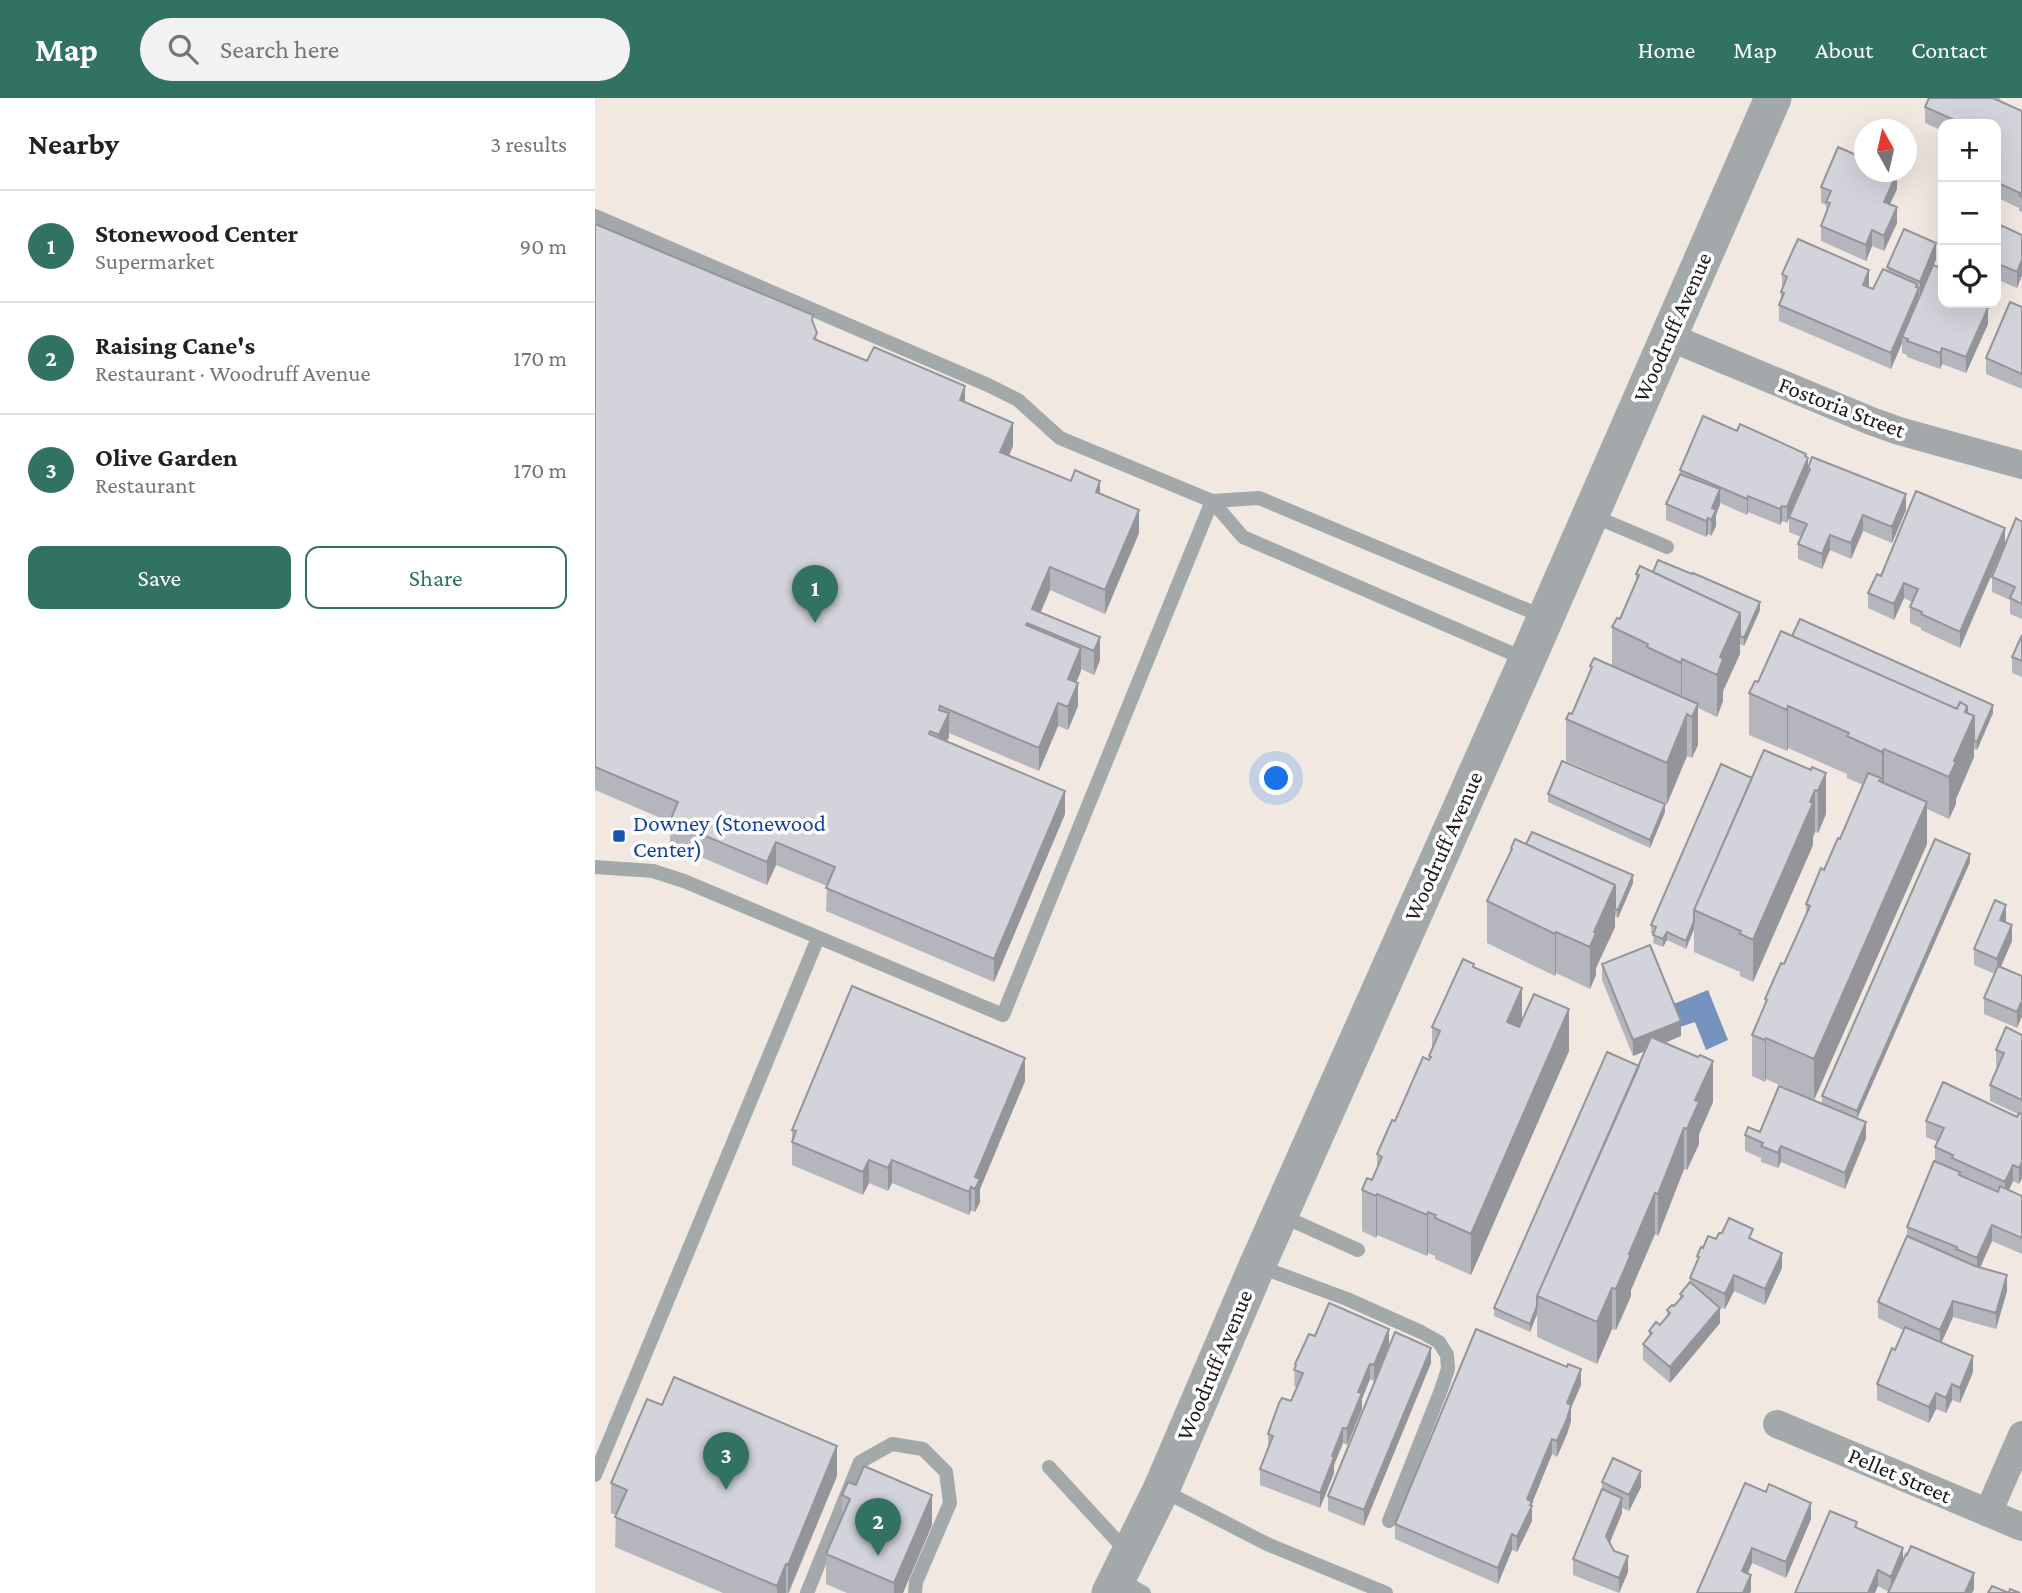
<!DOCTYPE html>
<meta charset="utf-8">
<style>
body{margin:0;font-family:"Crimson Pro",serif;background:#f2f2f2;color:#202124}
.controls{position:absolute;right:21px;top:21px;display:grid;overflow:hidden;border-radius:14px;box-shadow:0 7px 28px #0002}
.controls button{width:63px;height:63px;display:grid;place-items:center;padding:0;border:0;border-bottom:2px solid #e0e0e0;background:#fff;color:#202124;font:35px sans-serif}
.compass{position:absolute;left:1259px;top:21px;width:63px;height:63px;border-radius:50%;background:#fff;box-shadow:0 7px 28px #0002;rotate:352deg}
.you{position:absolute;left:682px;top:681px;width:24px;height:24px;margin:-18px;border:5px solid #fff;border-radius:50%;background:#1a73e8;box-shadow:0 0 0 10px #1a73e833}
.badge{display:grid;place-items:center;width:46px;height:46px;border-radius:50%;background:#317262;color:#fff;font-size:23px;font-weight:700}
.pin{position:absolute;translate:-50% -58px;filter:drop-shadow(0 2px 4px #0008)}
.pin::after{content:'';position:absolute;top:37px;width:24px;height:21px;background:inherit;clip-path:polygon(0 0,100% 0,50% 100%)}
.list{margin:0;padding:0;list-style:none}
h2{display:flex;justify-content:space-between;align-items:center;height:91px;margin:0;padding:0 28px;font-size:30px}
h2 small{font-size:23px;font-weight:400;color:#757577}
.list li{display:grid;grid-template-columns:46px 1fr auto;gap:21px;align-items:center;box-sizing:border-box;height:112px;padding:0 28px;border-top:2px solid #e0e0e0}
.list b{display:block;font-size:26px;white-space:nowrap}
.list p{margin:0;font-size:23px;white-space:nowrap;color:#757577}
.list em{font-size:23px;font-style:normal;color:#757577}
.actions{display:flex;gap:14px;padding:21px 28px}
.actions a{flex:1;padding:16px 0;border:2px solid #317262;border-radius:14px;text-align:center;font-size:24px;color:#317262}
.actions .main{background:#317262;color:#fff}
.icon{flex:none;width:38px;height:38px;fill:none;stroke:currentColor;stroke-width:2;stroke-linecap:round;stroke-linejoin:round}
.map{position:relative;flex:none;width:1427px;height:1495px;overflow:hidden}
header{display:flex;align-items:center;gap:42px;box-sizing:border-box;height:98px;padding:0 35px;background:#317262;color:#fff}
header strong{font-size:33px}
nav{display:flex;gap:38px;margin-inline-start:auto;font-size:24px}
.search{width:490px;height:63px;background:#f2f2f2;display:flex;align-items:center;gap:18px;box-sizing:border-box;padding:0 24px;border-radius:38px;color:#757577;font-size:26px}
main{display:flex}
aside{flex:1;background:#fff}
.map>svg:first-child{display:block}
.water{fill:#7693c0}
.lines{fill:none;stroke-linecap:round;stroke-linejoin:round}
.service{stroke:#a3a8aa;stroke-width:14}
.minor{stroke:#a3a8aa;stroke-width:28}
.tertiary{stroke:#a3a8aa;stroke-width:37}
.wall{fill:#b5b5bd}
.shaded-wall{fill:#94949a}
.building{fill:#d3d3dc;stroke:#94949a;stroke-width:2}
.transit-dot{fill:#1a4fb4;stroke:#fff;stroke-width:2.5}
.labels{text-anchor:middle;stroke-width:7;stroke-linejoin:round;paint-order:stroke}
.street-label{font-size:23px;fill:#1d1a18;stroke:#fff}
.transit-label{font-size:23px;fill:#164399;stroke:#fff;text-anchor:start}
</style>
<header>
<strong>Map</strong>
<div class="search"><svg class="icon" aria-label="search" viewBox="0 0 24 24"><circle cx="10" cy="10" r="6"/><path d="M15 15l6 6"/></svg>Search here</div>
<nav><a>Home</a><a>Map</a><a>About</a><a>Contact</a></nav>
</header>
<main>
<aside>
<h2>Nearby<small>3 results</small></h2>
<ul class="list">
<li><span class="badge">1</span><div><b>Stonewood Center</b><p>Supermarket</p></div><em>90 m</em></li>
<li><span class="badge">2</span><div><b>Raising Cane's</b><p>Restaurant · Woodruff Avenue</p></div><em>170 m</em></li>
<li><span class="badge">3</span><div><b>Olive Garden</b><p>Restaurant</p></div><em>170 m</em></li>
</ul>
<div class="actions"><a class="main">Save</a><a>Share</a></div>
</aside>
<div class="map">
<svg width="1427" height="1495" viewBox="0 0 1427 1495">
<rect width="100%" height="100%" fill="#f1e9e1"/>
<path class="water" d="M1113,892L1133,942L1111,952L1100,924L1085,929L1076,907Z"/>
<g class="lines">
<path class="service" d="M0,118L393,287L423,302L465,340L617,403L664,400L949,519
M617,403L648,439L930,561
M996,417L1072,449
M0,769L58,773L89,783L408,917L617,403
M685,1117L763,1152
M663,1168L752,1201L826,1234L844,1244L852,1257L853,1271L846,1292L794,1423
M454,1369L534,1456
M0,1377L223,840
M567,1392L672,1446L791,1495
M523,1480L549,1495
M212,1495L265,1364L297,1346L328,1351L351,1374L355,1405L321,1484L320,1495"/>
<path class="minor" d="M1072,238L1276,323L1304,333L1427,367
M1182,1326L1427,1429
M1393,1415L1427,1337"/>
<path class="tertiary" d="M515,1495L566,1392L662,1168L932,562L1178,0"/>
</g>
<path class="wall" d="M1334,0H1405L1404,3L1427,13V114L1424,113V110L1401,99V26H1348V33L1330,25V9Z
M1226,89L1302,91L1295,106L1302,125L1289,153L1277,148L1271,163L1226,143V128L1231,115V107L1226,105Z
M0,126L218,226L222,242L370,304L418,348L414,358L505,396L544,435L510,516L455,492L445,514L505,539V562L499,577L486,571L481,584L483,608L473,632L463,628L444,673L354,635V639L352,643L470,716L399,884L231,813L232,788L181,767L172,787L75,746V724L0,692Z
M1401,130L1427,137V177L1422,190L1401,181Z
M1341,161L1339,167L1393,205V226L1371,275L1347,266L1345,271L1312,259V257L1307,255V245L1296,271L1184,223V207L1186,202V194L1187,191V176L1274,187L1273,189L1278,191L1292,173V169Z
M1427,209V291L1391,276V260Z
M1142,333L1211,359L1213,370L1311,412L1297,445L1268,433L1256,461L1235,452L1227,471L1203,461V446L1206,439L1194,434V420L1192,425L1187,423L1185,427L1153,414L1152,417L1125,405L1121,417V428L1116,438L1113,436L1111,439L1071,422V406L1085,376V372Z
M1427,424V521L1415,516V502L1397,494V479Z
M1410,430L1365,550L1326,532V530L1315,525V509L1317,504L1309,500L1299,522L1273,510V495L1286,478Z
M1058,474L1165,512L1149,548L1145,546V556L1128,593V603L1122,619L1103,610V647L1097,660L1092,658L1072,706L971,663V621L977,616L995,575V568H1017V529L1025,521L1041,484V476Z
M1427,537V579L1417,575V559Z
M1197,538L1398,615L1382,652L1379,651V659L1361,701V706L1354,721L1332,711V746L1219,1002L1227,1006V998L1375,764L1262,1020L1271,1040L1250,1091L1186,1064L1183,1070L1166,1064V1060L1150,1053V1037L1165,1034L1209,998L1171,981L1170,984L1157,978V937L1170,908V901L1189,866L1211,816V806L1245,741L1268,687L1252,680V676L1193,650L1192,653L1154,637V595Z
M1216,672L1231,716L1223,735L1220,734L1218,739V747L1158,884L1145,878V874L1099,854V831L1091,851L1072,842L1068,849L1058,845L1059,836L1056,835V827Z
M953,696L1070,714L1055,750L953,704Z
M931,746L1038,785L1023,820L1020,818V829L1001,870V877L995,891L961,875L960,878L892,845V803L916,754V750Z
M1411,823V824L1417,843L1406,869L1427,878V918L1422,930L1389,916V900L1400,876L1379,867V851Z
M1007,866L1086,938L1070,945L1118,1004L1104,1036V1046L1092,1072L1089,1071L1063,1138L1060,1136L1036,1192V1198L1021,1232L1017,1231L1002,1266L942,1239V1216L935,1234L899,1218V1210L1044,968L1050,953L1038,958L1007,882Z
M879,870L927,924L974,953L876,1177L840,1161V1158L833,1155L832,1158L782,1137L781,1140L767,1133V1092L777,1082L782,1070V1056L834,962V958L837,950V929Z
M1427,937V1080L1424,1086L1418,1083L1414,1092L1427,1098V1156L1397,1143L1385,1170L1412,1193L1401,1231L1358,1219L1346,1245L1378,1274L1365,1305L1357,1302L1351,1315L1341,1311L1334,1325L1282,1302V1286L1300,1252L1308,1232L1283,1220V1204L1312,1139V1129L1340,1063V1049L1343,1044L1331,1039V1023L1422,1019L1423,1016L1395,1003V987L1403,969L1401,968V952Z
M430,983L385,1091V1104L380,1114L376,1112L374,1117L297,1085L293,1093L274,1085L268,1097L197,1067V1032Z
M1121,1141H1158L1187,1170L1170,1207L1139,1193L1130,1211L1123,1208L1125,1225L1075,1285L1048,1262V1246L1054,1239V1233L1065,1227L1072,1219V1212L1079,1208L1085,1201V1196L1095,1185V1180L1102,1165V1158L1108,1150Z
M720,1238L794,1247L779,1283L775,1281L767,1301V1311L752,1347L748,1345L739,1367V1375L725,1410L665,1387V1371L673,1351V1336L696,1303L702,1289L699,1288L700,1266Z
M836,1265L769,1428L733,1413V1398Z
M986,1287L976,1310V1323L972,1336L962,1359L957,1356L937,1405V1423L922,1454L917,1452L903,1486L800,1441V1426Z
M242,1378L194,1495H128L20,1449L21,1417L16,1415V1385Z
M1007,1384L1046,1389L1034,1413L1027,1410V1415L1015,1445L1033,1474L1024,1495L978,1477V1461L1007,1391Z
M1150,1385L1216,1421L1191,1480L1157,1465L1153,1475L1156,1493L1155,1495H1101Z
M247,1397L337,1427L308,1495H252L231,1486V1456L247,1420Z
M1262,1429L1308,1461L1379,1491L1377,1495H1293L1294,1494L1283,1488Z"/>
<path class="shaded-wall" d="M1302,75V91L1289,119V104Z
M1302,109V125L1289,153V138Z
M1277,132V148L1271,163V147Z
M1341,145V161L1325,199V184Z
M1427,162V177L1422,190V174Z
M1274,172V187L1268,203V187Z
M1322,186V195L1324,190V206L1307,239V245L1296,271V255Z
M1391,205H1393V226L1371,275V259Z
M1347,250V266L1345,271V255Z
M370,288V311L365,302Z
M418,325V348L405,377V354Z
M1211,356V365L1213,360V376L1192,425V409Z
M505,383V406L501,394Z
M1125,391V407L1121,417V428L1116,438L1117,410Z
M1311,396V412L1297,445V429Z
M1153,398V414L1152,417V401Z
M1187,408V423L1185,427V411Z
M544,412V435L510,516V492Z
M1268,417V433L1256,461V445Z
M1113,420V436L1111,439V423Z
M1410,430V446L1365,550V534Z
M1235,437V452L1227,471V456Z
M455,469V492L440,528L437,511Z
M1309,485V500L1299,522V506Z
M1165,504V512L1149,548V540Z
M1145,515V556L1128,593V603L1122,619V577L1125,559Z
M505,539V562L499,577V553Z
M486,550V573L473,604V581Z
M1087,561V603L1086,606V565Z
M483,585V608L473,632V609Z
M463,605V628L444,673V650Z
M1103,606V647L1097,660V619Z
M1398,607V615L1382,652V644Z
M1193,608V650L1192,653V612Z
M1372,608L1379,618V659L1361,701V706L1354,721V679L1359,663L1370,614Z
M354,615V639L344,660V637Z
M1092,616V658L1072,706V665Z
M1289,651V692L1287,695V654Z
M1231,675V716L1223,735V693Z
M1220,692V734L1218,739V747L1158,884V842Z
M470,693V716L399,884V861Z
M1332,704V746L1219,1002V961Z
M1070,706V714L1055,750V742Z
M181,744V767L172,787V764Z
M1375,756V764L1262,1021V1013Z
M1038,777V785L1023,820V812Z
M1020,787V829L1001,870V877L995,891V849L999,834Z
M1411,807V823L1405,838V822Z
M1099,823V831L1091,851V843Z
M1417,827V843L1402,877V861Z
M961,834V875L960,878V836Z
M1072,834V842L1068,849V841Z
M927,890V932L912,924Z
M1427,903V918L1422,930V914Z
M974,911V953L876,1177V1136Z
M1086,923V938L1038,958V942Z
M1171,940V981L1170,984V942Z
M430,960V983L385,1091V1104L380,1114V1079Z
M1118,963V1004L1104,1036V1046L1092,1072V1031L1100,1002Z
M1271,1024V1040L1250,1091V1075Z
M1089,1030V1071L1063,1138V1096Z
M1186,1048V1064L1183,1070V1055Z
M274,1062V1085L268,1097V1074Z
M297,1062V1085L293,1093V1070Z
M1427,1064V1080L1424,1086V1070Z
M1418,1067V1083L1410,1100V1084Z
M376,1089V1112L374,1117V1094Z
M1060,1095V1136L1036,1192V1198L1021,1232V1191L1034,1156Z
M782,1096V1137L781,1140V1098Z
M833,1114V1155L832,1158V1117Z
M1397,1127V1143L1382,1176V1160Z
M1187,1155V1170L1170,1207V1191Z
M1139,1177V1193L1130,1211V1196Z
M1412,1177V1193L1401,1231V1215Z
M1017,1190V1231L1002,1266V1224Z
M1358,1203V1219L1345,1248V1232Z
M942,1208V1216L935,1234V1226Z
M1125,1210V1225L1075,1285V1269Z
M794,1231V1247L779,1283V1267Z
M836,1250V1265L769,1428V1412Z
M1378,1258V1274L1365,1305V1290Z
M775,1266V1281L767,1301V1311L752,1347V1331L763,1294Z
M986,1271V1287L976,1310V1323L972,1336L962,1359V1343L972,1305Z
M1357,1286V1302L1351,1315V1300Z
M1341,1295V1311L1334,1325V1309Z
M748,1330V1345L739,1367V1375L725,1410V1395L737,1358Z
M957,1341V1356L937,1405V1423L922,1454V1439L932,1401Z
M242,1348V1378L193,1495V1467Z
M1046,1373V1389L1034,1413V1397Z
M337,1397V1427L308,1495H299V1485Z
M1027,1400V1415L1011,1453V1438Z
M1216,1405V1421L1191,1480V1464Z
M917,1436V1452L903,1486V1470Z
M1157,1450V1465L1147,1489V1473Z
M1308,1450V1465L1296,1494V1479Z
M1033,1458V1474L1024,1495V1480Z
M191,1466V1495H182V1488Z
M1283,1472V1488L1280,1495H1273Z
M1379,1475V1491L1377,1495H1370Z
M1156,1477V1493L1155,1495H1148Z"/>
<path class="building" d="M1334,0H1398L1427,13V99L1424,97L1425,95L1401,84V46L1403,42L1401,41V26H1368L1330,9Z
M1243,49L1270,61V74H1298L1302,75L1289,104L1302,109L1289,138L1277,132L1271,147L1226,128L1235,105L1231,104L1236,93L1226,89Z
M0,126L218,217L217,222L222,235L219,241L272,263L279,249L370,288L365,302L418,325L405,354L476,383L480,372L505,383L501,394L544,412L510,492L455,469L445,492L437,511L505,539L499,553L432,525L431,527L486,550L473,581L483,585L473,609L463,605L444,650L345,608L344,612L354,615L344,637L335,633L334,636L470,693L399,861L231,790L240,769L181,744L172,764L75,723L83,704L0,669Z
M1403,126L1427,137V162L1422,174L1401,165V130Z
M1309,131L1341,145L1325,184L1292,169Z
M1203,141L1274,172L1268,187L1278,191L1288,171L1322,186L1321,189L1324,190L1296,255L1184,207L1189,195L1186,194L1192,179L1187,176Z
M1338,167L1348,171V205H1391L1390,209L1393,210L1371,259L1347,250L1345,255L1312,243L1313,241L1307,239Z
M1415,204L1427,209V276L1391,260Z
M1108,318L1142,333L1145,326L1211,356L1210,358L1213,360L1192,409L1187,408L1185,411L1153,398L1152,401L1085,372Z
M1217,359L1311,396L1297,429L1268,417L1256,445L1235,437L1227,456L1203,446L1212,426L1194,419L1215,371L1213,370Z
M1085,376L1125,391L1117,410L1121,412L1116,422L1113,420L1111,423L1071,406Z
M1321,393L1410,430L1365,534L1326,516L1327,514L1315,509L1323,491L1309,485L1299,506L1273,495L1282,476L1286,478Z
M1421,420L1427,424V506L1415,500L1420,489L1397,479Z
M1063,462L1097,476L1098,475L1165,504L1149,540L1145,538V515L1058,474Z
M1045,468L1145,515L1125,559L1128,561L1122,577L1087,561L1086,565L1052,549L1053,546L1017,529L1022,520L1025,521L1044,477L1041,476Z
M1205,521L1398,607L1382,644L1379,643V618L1372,615V608L1365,604L1362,611L1197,538Z
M1186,533L1362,611L1365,604L1372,608L1370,614L1379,618L1359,663L1361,664L1354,679L1289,651L1287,654L1252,638L1254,635L1193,608L1192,612L1154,595L1160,583L1163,584Z
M1427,537V563L1417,559Z
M999,560L1103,606L1097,619L1092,616L1072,665L971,621L974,615L977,616L997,569L995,568Z
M1169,652L1216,672L1217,669L1231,675L1223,693L1220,692L1215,704L1218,705L1158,842L1145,836L1146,833L1099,812Z
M967,663L1070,706L1055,742L953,696Z
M1126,666L1157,680L1099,812V823L1091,843L1072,834L1068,841L1058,837L1061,829L1056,827Z
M1273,675L1286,680L1284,683L1332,704L1219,961L1171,940L1170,942L1157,937L1172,902L1170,901L1186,865L1189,866L1215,808L1211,806L1226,770L1229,772L1243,740L1245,741Z
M937,734L1038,777L1023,812L1020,811V787L931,746Z
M920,741L1020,787L999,834L1001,835L995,849L961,834L960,836L892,803L917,751L916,750Z
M1340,741L1375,756L1262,1013L1227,998Z
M1400,802L1411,807L1405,822L1417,827L1402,861L1379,851Z
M1055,847L1086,923L1038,942L1007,866Z
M868,861L879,866L878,869L927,890L912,924L924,929L939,896L974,911L876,1136L840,1120L841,1117L833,1114L832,1117L782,1096L781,1098L767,1092L772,1080L777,1082L787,1059L782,1056L797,1022L800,1023L828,959L834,962L836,959L834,958L845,933L837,929Z
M1403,868L1427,878V903L1422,914L1389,900Z
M257,888L430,960L380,1079L385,1081L380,1091L376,1089L374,1094L297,1062L293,1070L274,1062L268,1074L197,1044L201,1033L197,1032Z
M1411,929L1427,937V1002L1395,987L1409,955L1401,952Z
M1056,939L1103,959L1105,957L1118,963L1100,1002L1104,1004L1092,1031L1089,1030L1063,1096L1060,1095L1034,1156H1036L1021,1191L1017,1190L1002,1224L942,1198Z
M1012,954L1044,968L942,1198V1208L935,1226L899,1210Z
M1348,984L1422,1019L1424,1015L1427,1017V1064L1424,1070L1418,1067L1410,1084L1357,1060L1358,1057L1340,1049L1349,1030L1331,1023Z
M1184,988L1271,1024L1250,1075L1186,1048L1183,1055L1166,1048L1168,1045L1150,1037L1153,1029L1165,1034Z
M1339,1063L1365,1074L1364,1077L1403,1094L1405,1088L1427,1098V1140L1397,1127L1382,1160L1361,1151L1362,1149L1312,1129Z
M1134,1120L1158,1131L1154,1140L1187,1155L1170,1191L1139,1177L1130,1196L1095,1180L1104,1159L1102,1158L1106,1149L1108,1150L1113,1138L1121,1141L1124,1135H1127Z
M1312,1138L1380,1168L1412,1177L1401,1215L1358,1203L1345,1232L1283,1204Z
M1095,1184L1125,1210L1075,1269L1048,1246L1057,1235L1054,1233L1061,1224L1065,1227L1075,1215L1072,1212L1077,1207L1079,1208L1088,1198L1085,1196Z
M734,1205L794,1231L779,1267L775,1266L763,1294L767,1295L752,1331L748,1330L737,1358L739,1359L725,1395L665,1371L678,1338L673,1336L684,1305L687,1300L696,1303L708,1275L699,1272L701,1267L700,1266L714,1236L720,1238Z
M1310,1229L1378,1258L1365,1290L1357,1286L1351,1300L1341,1295L1334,1309L1282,1286L1297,1250L1300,1252Z
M881,1231L972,1269L973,1266L986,1271L972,1305L976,1307L972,1321L962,1343L957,1341L932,1401L937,1404L935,1407L937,1408L922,1439L917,1436L903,1470L800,1426Z
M800,1234L836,1250L769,1412L733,1398Z
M79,1279L242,1348L193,1467L191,1466L182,1488L20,1419L32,1392L16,1385L52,1301L67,1307Z
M1018,1360L1046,1373L1034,1397L1007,1384Z
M269,1368L337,1397L299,1485L231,1456L255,1401L247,1397L253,1384L261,1387Z
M1150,1385L1171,1394L1174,1386L1216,1405L1191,1464L1157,1450L1147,1473L1156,1477L1148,1495H1102Z
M1007,1391L1027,1400L1011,1438L1019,1453L1033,1458L1024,1480L978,1461Z
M1235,1413L1262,1424L1260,1429L1308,1450L1296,1479L1283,1472L1273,1495H1200Z
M1316,1448L1379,1475L1370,1495H1293L1311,1456L1312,1457Z
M1397,1488L1414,1495L1415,1491L1425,1495H1393Z"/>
<rect class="transit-dot" x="17" y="731" width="14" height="14" rx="3.5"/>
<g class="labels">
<g class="street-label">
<text transform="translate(1077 229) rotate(-66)" y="8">Woodruff Avenue</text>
<text transform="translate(1247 309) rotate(21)" y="8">Fostoria Street</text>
<text transform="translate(848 748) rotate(-66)" y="8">Woodruff Avenue</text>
<text transform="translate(619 1267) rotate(-67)" y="8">Woodruff Avenue</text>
<text transform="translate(1305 1377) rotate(23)" y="8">Pellet Street</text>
</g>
<g class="transit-label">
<text x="38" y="733">Downey (Stonewood<tspan x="38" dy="26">Center)</tspan></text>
</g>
</g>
</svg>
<div class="controls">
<button>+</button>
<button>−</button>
<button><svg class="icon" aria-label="locate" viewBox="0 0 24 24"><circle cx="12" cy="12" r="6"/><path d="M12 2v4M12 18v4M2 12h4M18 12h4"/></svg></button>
</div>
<svg class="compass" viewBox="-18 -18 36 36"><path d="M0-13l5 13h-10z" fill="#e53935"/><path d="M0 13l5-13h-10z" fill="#757577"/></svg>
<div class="you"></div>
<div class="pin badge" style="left:220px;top:525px">1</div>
<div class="pin badge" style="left:283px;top:1458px">2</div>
<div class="pin badge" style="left:131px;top:1392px">3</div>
</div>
</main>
